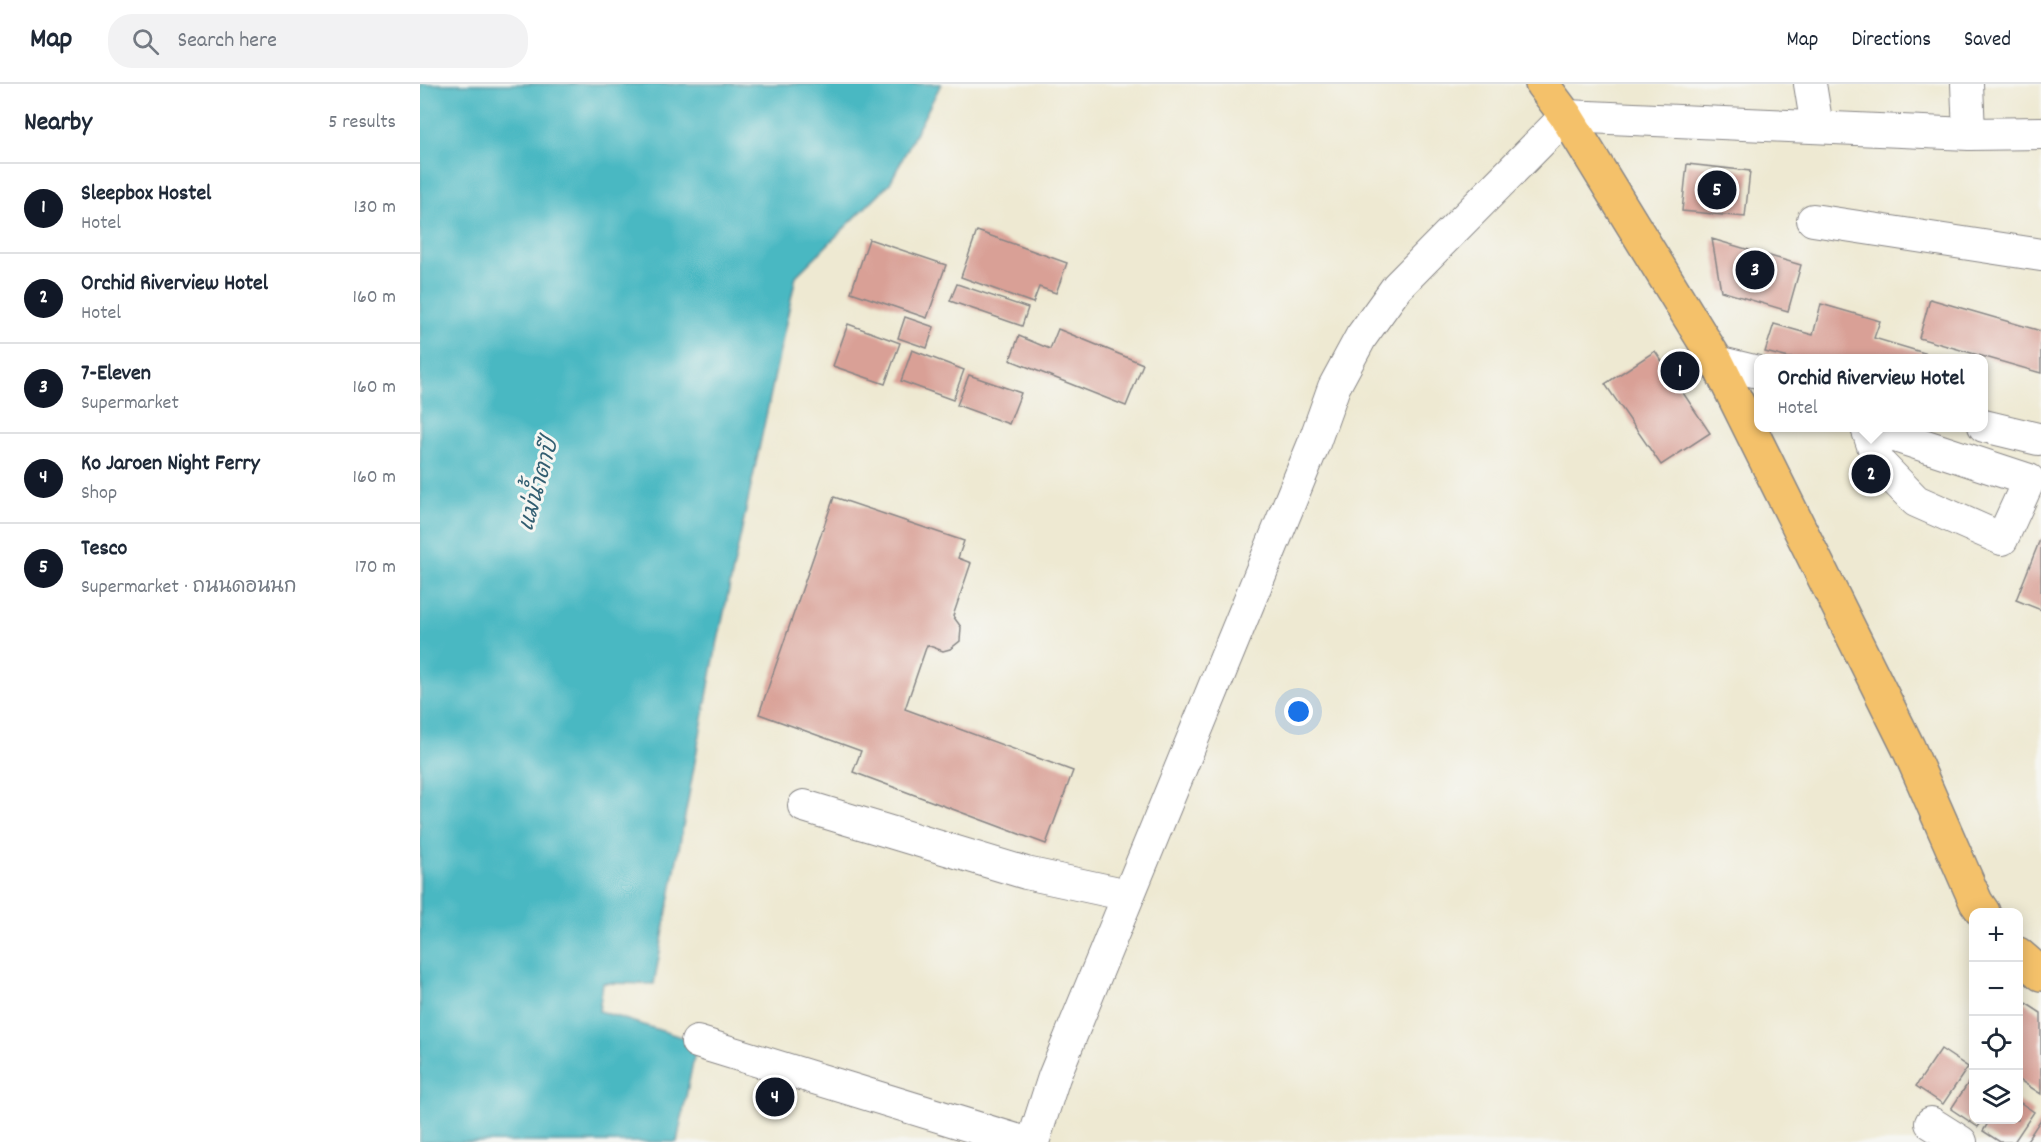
<!DOCTYPE html>
<meta charset="utf-8">
<style>
body{margin:0;font-family:Dekko,"Playpen Sans Thai",sans-serif;background:#f2f2f3;color:#1f2937}
.controls{position:absolute;right:18px;bottom:18px;display:grid;overflow:hidden;border-radius:12px;box-shadow:0 3px 15px #0003}
.controls button{width:54px;height:54px;display:grid;place-items:center;padding:0;border:0;border-bottom:2px solid #e0e1e3;background:#fff;color:#1f2937;font:30px sans-serif}
.you{position:absolute;left:879px;top:628px;width:21px;height:21px;margin:-15px;border:4px solid #fff;border-radius:50%;background:#1a73e8;box-shadow:0 0 0 9px #1a73e833}
.badge{display:grid;place-items:center;width:39px;height:39px;border-radius:50%;background:#111827;color:#fff;font-size:20px;font-weight:700}
.pin{position:absolute;translate:-50% -50%;border:3px solid #fff;box-shadow:0 2px 6px #0006}
.popup{position:absolute;left:1334px;top:270px;width:234px;height:78px;box-sizing:border-box;display:grid;place-content:center;border-radius:12px;background:#fff;filter:drop-shadow(0 2px 4px #0005);font-size:20px;white-space:nowrap;color:#747a83}
.popup b{font-size:22px;color:#1f2937}
.popup::after{content:'';position:absolute;left:50%;top:100%;margin-left:-12px;border:12px solid transparent;border-top-color:#fff}
.list{margin:0;padding:0;list-style:none}
h2{display:flex;justify-content:space-between;align-items:center;height:78px;margin:0;padding:0 24px;font-size:26px}
h2 small{font-size:20px;font-weight:400;color:#747a83}
.list li{display:grid;grid-template-columns:39px 1fr auto;gap:18px;align-items:center;box-sizing:border-box;height:90px;padding:0 24px;border-top:2px solid #e0e1e3}
.list b{display:block;font-size:22px;white-space:nowrap}
.list p{margin:0;font-size:20px;white-space:nowrap;color:#747a83}
.list em{font-size:20px;font-style:normal;color:#747a83}
.icon{flex:none;width:33px;height:33px;fill:none;stroke:currentColor;stroke-width:2;stroke-linecap:round;stroke-linejoin:round}
.map{position:relative;flex:none;width:1621px;height:1058px;overflow:hidden}
header{display:flex;align-items:center;gap:36px;box-sizing:border-box;height:84px;padding:0 30px;background:#fff;border-bottom:2px solid #e0e1e3}
header strong{font-size:28px}
nav{display:flex;gap:33px;margin-inline-start:auto;font-size:21px}
.search{width:420px;height:54px;background:#f2f2f3;display:flex;align-items:center;gap:15px;box-sizing:border-box;padding:0 21px;border-radius:24px;color:#747a83;font-size:22px}
main{display:flex}
aside{flex:1;background:#fff}
.map>svg:first-child{display:block}
.water{fill:#4ab8c2;stroke:#366d7e;stroke-width:1.5}
.building{fill:#d9a096}
.lines{fill:none;stroke-linecap:round;stroke-linejoin:round}
.minor-casing{stroke:#888686;stroke-width:34}
.major-casing{stroke:#888686;stroke-width:36}
.minor{stroke:#fff;stroke-width:32}
.major{stroke:#f4c16b;stroke-width:33}
.labels{text-anchor:middle;stroke-width:6;stroke-linejoin:round;paint-order:stroke}
.water-label{font-size:22px;font-style:italic;fill:#325e71;stroke:#f6f6f2}
</style>
<header>
<strong>Map</strong>
<div class="search"><svg class="icon" aria-label="search" viewBox="0 0 24 24"><circle cx="10" cy="10" r="6"/><path d="M15 15l6 6"/></svg>Search here</div>
<nav><a>Map</a><a>Directions</a><a>Saved</a></nav>
</header>
<main>
<aside>
<h2>Nearby<small>5 results</small></h2>
<ul class="list">
<li><span class="badge">1</span><div><b>Sleepbox Hostel</b><p>Hotel</p></div><em>130 m</em></li>
<li><span class="badge">2</span><div><b>Orchid Riverview Hotel</b><p>Hotel</p></div><em>160 m</em></li>
<li><span class="badge">3</span><div><b>7-Eleven</b><p>Supermarket</p></div><em>160 m</em></li>
<li><span class="badge">4</span><div><b>Ko Jaroen Night Ferry</b><p>Shop</p></div><em>160 m</em></li>
<li><span class="badge">5</span><div><b>Tesco</b><p>Supermarket · ถนนดอนนก</p></div><em>170 m</em></li>
</ul>
</aside>
<div class="map">
<svg width="1621" height="1058" viewBox="0 0 1621 1058">
<rect width="100%" height="100%" fill="#f6f6f2"/>
<filter id="ink" filterUnits="userSpaceOnUse"><feTurbulence type="fractalNoise" baseFrequency=".0167" numOctaves="2"/><feDisplacementMap in="SourceGraphic" scale="12" xChannelSelector="R" yChannelSelector="G"/><feConvolveMatrix kernelMatrix="1 2 1 2 8 2 1 2 1" color-interpolation-filters="sRGB"/></filter>
<filter id="wash" filterUnits="userSpaceOnUse"><feTurbulence type="fractalNoise" baseFrequency=".008" numOctaves="4" result="noise"/><feDisplacementMap in="SourceGraphic" scale="24" xChannelSelector="R" yChannelSelector="G"/><feGaussianBlur stdDeviation="1.35" result="paint"/><feColorMatrix in="noise" values="0 0 0 0 0 0 0 0 0 0 0 0 0 0 0 0 0 1.4 0 .05"/><feComposite in="paint" operator="in"/></filter>
<g filter="url(#wash)">
<rect width="100%" height="100%" fill="#eee9d2"/>
<path class="water" d="M0,0H521L470,99L376,192L293,580L234,900L183,899L179,927L277,958L257,1058H0Z"/>
<g id="blocks">
<path class="building" d="M1267,80L1330,87L1325,133L1262,127Z
M557,147L647,179L636,209L619,203L613,219L541,193Z
M449,155L526,181L507,234L431,208Z
M1292,155L1381,181L1368,227L1301,207Z
M537,200L608,224L602,242L530,217Z
M1510,215L1621,247V289L1499,254Z
M1401,220L1460,237L1454,254L1521,274H1369L1345,268L1354,240L1393,251Z
M485,233L514,243L507,264L478,254Z
M428,240L480,259L465,300L413,282Z
M638,245L723,280L706,322L590,276L599,252L630,265Z
M492,266L544,286L533,316L481,297Z
M1235,267L1290,349L1241,381L1185,300Z
M549,291L601,309L589,340L537,321Z
M414,413L544,457L538,474L551,479L533,532L541,543L540,557L530,565L523,567L507,561L485,625L653,687L626,760L433,688L441,667L339,630Z
M1621,453V526L1596,516Z
M1598,914L1621,929V1010L1598,995Z
M1521,965L1548,983L1523,1020L1496,1002Z
M1554,990V1036H1563L1558,1043L1531,1025Z
M1598,1017L1614,1028L1594,1058H1580L1563,1047L1570,1036H1598Z
M1621,1035V1058H1606Z"/>
</g>
</g>
<g filter="url(#ink)">
<use href="#blocks" fill-opacity="0" stroke="#888686" stroke-width="1.5"/>
<g class="lines">
<defs>
<path id="minor" d="M1390,0L1397,43
M1547,0L1549,50
M1393,136L1621,171
M1297,278L1338,288
M1564,342L1618,355
M1447,344L1459,379L1496,417L1582,455L1609,396L1451,344
M384,722L606,789L708,811
M277,958L603,1058
M1511,1039L1541,1058
M613,1058L634,993L894,359L914,303L941,253L977,203L1146,32L1549,50L1621,49"/>
<path id="major" d="M1122,0L1146,32L1297,278L1488,663L1556,818L1563,828
M1598,870L1621,890"/>
</defs>
<use href="#minor" class="minor-casing"/>
<use href="#major" class="major-casing"/>
<use href="#minor" class="minor"/>
<use href="#major" class="major"/>
</g>
</g>
<g class="labels">
<g class="water-label">
<text transform="translate(117 400) rotate(-74)" y="8">แม่น้ำตาปี</text>
</g>
</g>
</svg>
<div class="controls">
<button>+</button>
<button>−</button>
<button><svg class="icon" aria-label="locate" viewBox="0 0 24 24"><circle cx="12" cy="12" r="6"/><path d="M12 2v4M12 18v4M2 12h4M18 12h4"/></svg></button>
<button><svg class="icon" aria-label="layers" viewBox="0 0 24 24"><path d="M12 4l9 5-9 5-9-5zM3 14l9 5 9-5"/></svg></button>
</div>
<div class="you"></div>
<div class="pin badge" style="left:1260px;top:287px">1</div>
<div class="pin badge" style="left:1451px;top:390px">2</div>
<div class="popup"><b>Orchid Riverview Hotel</b>Hotel</div>
<div class="pin badge" style="left:1335px;top:186px">3</div>
<div class="pin badge" style="left:355px;top:1013px">4</div>
<div class="pin badge" style="left:1297px;top:106px">5</div>
</div>
</main>
